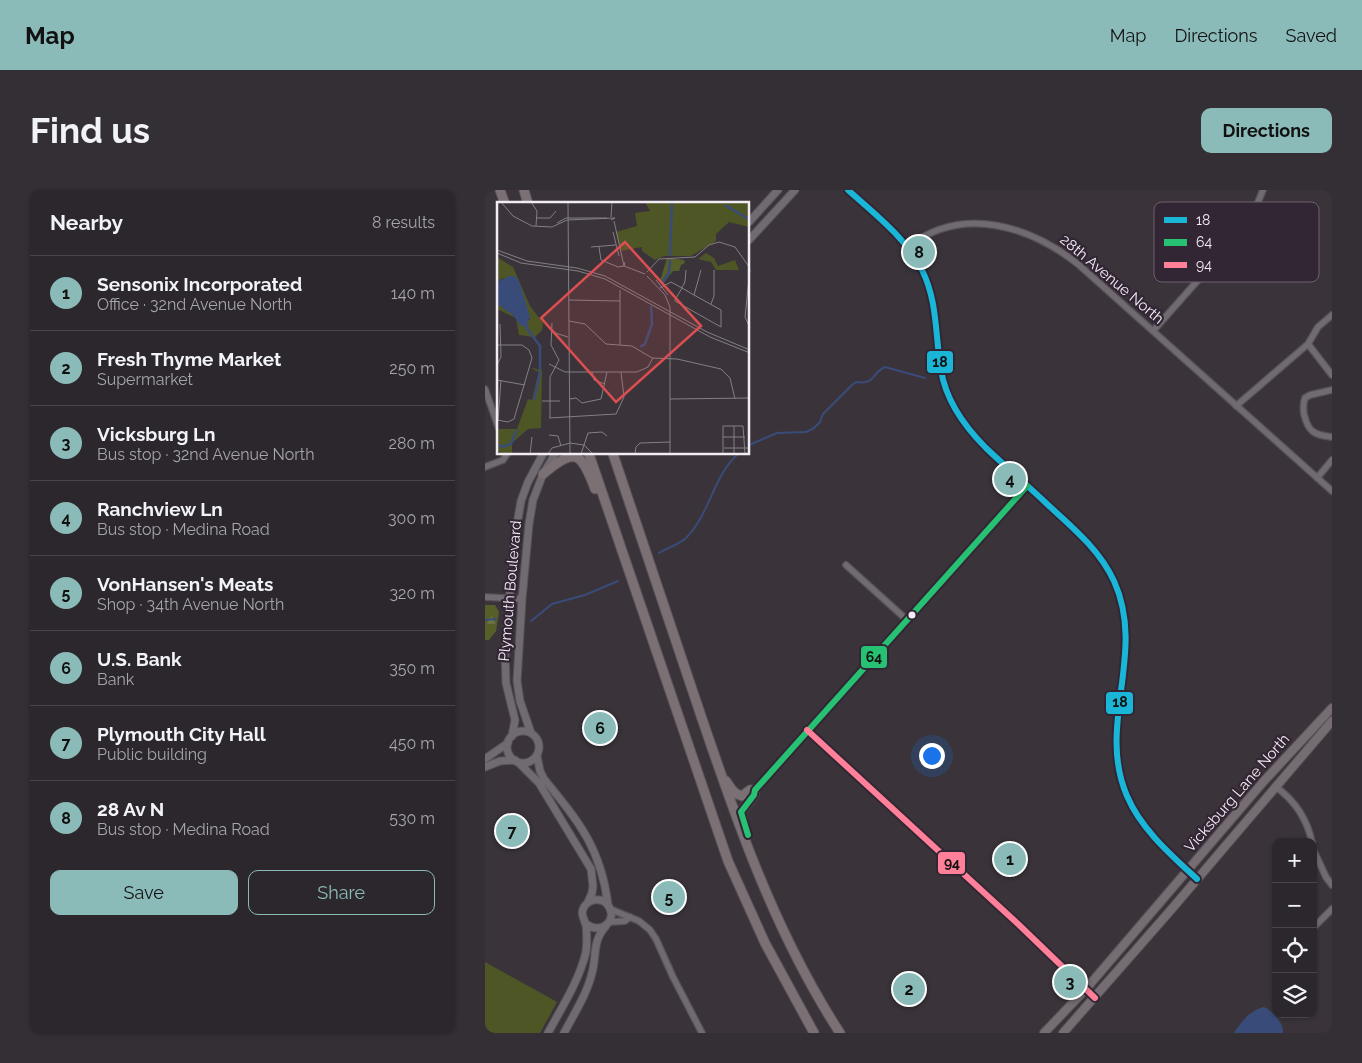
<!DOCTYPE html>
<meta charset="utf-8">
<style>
body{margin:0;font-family:Raleway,sans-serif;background:#342f34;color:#f1f3f6}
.controls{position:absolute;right:15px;bottom:15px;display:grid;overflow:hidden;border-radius:10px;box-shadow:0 1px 4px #0004}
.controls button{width:45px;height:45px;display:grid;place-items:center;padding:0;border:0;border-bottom:1px solid #484448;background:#2c272c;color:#f1f3f6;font:25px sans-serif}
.you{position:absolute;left:446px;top:565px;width:18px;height:18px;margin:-12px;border:4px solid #fff;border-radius:50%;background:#1a73e8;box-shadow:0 0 0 8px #1a73e833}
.badge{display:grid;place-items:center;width:32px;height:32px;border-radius:50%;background:#8bbbb9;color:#111;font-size:16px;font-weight:700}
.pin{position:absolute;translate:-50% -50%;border:2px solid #fff;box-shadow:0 1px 5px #0006}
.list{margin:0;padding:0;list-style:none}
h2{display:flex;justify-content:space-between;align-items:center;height:65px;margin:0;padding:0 20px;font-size:21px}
h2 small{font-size:16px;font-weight:400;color:#a6a5a9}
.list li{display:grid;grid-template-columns:32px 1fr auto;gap:15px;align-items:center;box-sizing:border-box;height:75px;padding:0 20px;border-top:1px solid #484448}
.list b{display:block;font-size:19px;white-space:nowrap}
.list p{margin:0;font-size:16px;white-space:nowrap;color:#a6a5a9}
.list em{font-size:16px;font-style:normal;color:#a6a5a9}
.actions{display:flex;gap:10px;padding:15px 20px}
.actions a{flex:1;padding:11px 0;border:1px solid #8bbbb9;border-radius:10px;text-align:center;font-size:18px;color:#8bbbb9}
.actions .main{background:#8bbbb9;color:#111}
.icon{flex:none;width:28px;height:28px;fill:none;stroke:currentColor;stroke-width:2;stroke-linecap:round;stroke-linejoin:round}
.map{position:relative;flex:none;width:847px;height:843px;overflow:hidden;border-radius:10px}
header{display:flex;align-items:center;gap:30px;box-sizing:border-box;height:70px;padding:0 25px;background:#8bbbb9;color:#111}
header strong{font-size:24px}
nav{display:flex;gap:28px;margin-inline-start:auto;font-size:18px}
.intro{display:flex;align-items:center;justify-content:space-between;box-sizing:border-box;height:120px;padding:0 30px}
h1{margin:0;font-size:35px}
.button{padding:12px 22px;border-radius:10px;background:#8bbbb9;color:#111;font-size:18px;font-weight:700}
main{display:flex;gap:30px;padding:0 30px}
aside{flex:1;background:#2c272c;border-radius:10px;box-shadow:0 1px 4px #0004}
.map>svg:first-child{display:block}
.forest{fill:url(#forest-firs)}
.park{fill:#4f5626}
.water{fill:#394c79}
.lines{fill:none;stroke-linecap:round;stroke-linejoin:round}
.stream{stroke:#394c79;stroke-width:2}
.minor-casing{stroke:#585258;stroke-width:8}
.tertiary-casing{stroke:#585258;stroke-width:9}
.secondary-casing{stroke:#585258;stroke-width:10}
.primary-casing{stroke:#585258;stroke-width:11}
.minor{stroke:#706b71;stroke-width:5.5}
.tertiary{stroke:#706b71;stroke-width:7}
.secondary{stroke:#766d72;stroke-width:8}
.primary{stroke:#7b7074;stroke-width:9}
.bus-1-casing{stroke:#322634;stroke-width:10}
.bus-2-casing{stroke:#322634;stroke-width:10}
.bus-3-casing{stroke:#322634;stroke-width:10}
.bus-1{stroke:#1ab6d8;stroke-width:6}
.bus-2{stroke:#26c172;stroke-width:6}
.bus-3{stroke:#ff8098;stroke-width:6}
.bus-dot{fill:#f4ecf5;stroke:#322634;stroke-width:2}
.labels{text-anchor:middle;stroke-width:4.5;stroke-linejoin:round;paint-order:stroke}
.street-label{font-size:15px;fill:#f4ecf5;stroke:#322634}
.inset-river{fill:none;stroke:#394c79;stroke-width:2.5}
.inset-road{fill:none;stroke:#847e85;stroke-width:1}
.view{fill:#dc4f51;fill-opacity:0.15;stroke:#dc4f51;stroke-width:2.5}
.inset-edge{fill:none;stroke:#f4ecf5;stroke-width:2.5}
.key{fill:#322634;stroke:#6c616e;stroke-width:1}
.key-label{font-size:14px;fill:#f4ecf5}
.line-badge{stroke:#322634;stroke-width:2}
.pale-badge-label{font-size:14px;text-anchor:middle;font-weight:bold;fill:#111}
</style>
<header>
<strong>Map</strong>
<nav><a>Map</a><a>Directions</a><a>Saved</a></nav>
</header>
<div class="intro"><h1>Find us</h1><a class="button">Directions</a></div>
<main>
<aside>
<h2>Nearby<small>8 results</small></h2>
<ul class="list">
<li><span class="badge">1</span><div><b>Sensonix Incorporated</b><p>Office · 32nd Avenue North</p></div><em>140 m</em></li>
<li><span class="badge">2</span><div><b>Fresh Thyme Market</b><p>Supermarket</p></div><em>250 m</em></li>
<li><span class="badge">3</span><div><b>Vicksburg Ln</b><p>Bus stop · 32nd Avenue North</p></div><em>280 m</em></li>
<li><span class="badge">4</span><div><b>Ranchview Ln</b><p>Bus stop · Medina Road</p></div><em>300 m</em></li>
<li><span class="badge">5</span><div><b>VonHansen's Meats</b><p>Shop · 34th Avenue North</p></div><em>320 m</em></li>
<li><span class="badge">6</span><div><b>U.S. Bank</b><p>Bank</p></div><em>350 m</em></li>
<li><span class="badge">7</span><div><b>Plymouth City Hall</b><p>Public building</p></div><em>450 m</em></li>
<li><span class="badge">8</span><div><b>28 Av N</b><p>Bus stop · Medina Road</p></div><em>530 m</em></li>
</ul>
<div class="actions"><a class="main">Save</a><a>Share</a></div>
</aside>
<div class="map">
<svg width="847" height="843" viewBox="0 0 847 843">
<defs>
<pattern id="forest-firs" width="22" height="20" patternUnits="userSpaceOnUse" patternTransform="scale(1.25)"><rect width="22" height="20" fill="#565e2a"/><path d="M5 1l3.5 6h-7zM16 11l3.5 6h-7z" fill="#6f754a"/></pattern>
</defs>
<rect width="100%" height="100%" fill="#3a343a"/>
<path class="forest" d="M0,415H10L14,422L11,441L4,450H0Z"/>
<path class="park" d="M0,772L72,812L55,843H0Z"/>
<path class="water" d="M779,817C788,821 799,833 798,843H749C756,832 765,820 779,817Z"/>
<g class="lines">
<path class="stream" d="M264,255L292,243L321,242L329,238L335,232L338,224L367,195L371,192C391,195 386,183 400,177L440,188
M174,363C182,358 195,354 201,348C225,324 228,286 253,264
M0,430L11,429
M46,431L67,414L100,405L133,391"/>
<defs>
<path id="minor" d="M423,57C477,15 544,35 594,75L847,301
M668,141L761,36L769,22L778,0
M823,154L847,185
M0,199L14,239
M847,200L825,205L820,208C818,213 818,217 819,224C823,242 829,245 847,247
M751,216L823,154L833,137L847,125
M0,277L18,270L22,264
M832,288L847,270
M361,375L422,430
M0,407L37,409
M322,540L532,733L610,808
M791,597C809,610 822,629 827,652
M270,600L542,296
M828,659L841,687L847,695
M125,719L154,731L165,740L171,749L188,787L217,843
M124,732L140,731L145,727
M828,738L847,719"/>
<path id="tertiary" d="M363,0C390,24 420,47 437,80C453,112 450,146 456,180C461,211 479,236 501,258C521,277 542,295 562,314C587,337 614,359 629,391C662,464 611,534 642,606C656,639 686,665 712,689
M264,32L293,0
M264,50L310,0
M22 557a16 16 0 1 1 32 0a16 16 0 1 1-32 0Z
M46,543L35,511L32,491L37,409L44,334L48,310L58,284L70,264
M27,546L30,530L21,493L20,463L29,352L36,311L43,292L58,264
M52,566L55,581L59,589C94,632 116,658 123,715
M0,569L23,553
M33,572L54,593L106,679L108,696L107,703L103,712
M0,577L15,571L30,570
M63,843C77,817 94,791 101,762C102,754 102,744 101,735C99,728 95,724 99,717C104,709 116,707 122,714C135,729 116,747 100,733
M79,843C89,824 102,804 107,783C112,765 107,751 121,736"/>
<path id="secondary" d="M559,843L600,800L779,591L847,518
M578,843L685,721L847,531"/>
<path id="primary" d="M15,0L20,14
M39,0L43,14
M104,264L243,671L280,753L329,843
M128,264C155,345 183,426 210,508C249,624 288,740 355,843
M58,284C90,257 96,261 110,299
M241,591C246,598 248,604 257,606L265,600H269
M259,635L256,622L269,605L270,600"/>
</defs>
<use href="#minor" class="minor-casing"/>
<use href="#tertiary" class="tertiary-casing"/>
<use href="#secondary" class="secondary-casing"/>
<use href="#primary" class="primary-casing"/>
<use href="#minor" class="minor"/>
<use href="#tertiary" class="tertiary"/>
<use href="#secondary" class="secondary"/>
<use href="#primary" class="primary"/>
<defs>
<path id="bus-1" d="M363,0C390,24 420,47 437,80C453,112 450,146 456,180C461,211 479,236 501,258C521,277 542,295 562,314C587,337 614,359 629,391C662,464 611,534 642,606C656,639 686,665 712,689"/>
<path id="bus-2" d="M263,645L256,622L269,605L270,600L542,296"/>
<path id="bus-3" d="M322,540L532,733L610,808"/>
</defs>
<use href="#bus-1" class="bus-1-casing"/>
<use href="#bus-2" class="bus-2-casing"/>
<use href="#bus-3" class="bus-3-casing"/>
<use href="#bus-1" class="bus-1"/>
<use href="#bus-2" class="bus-2"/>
<use href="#bus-3" class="bus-3"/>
</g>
<circle class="bus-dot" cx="427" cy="425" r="4.5"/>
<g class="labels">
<g class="street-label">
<text transform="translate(627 89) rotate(40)" y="5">28th Avenue North</text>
<text transform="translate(25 401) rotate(-85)" y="5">Plymouth Boulevard</text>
<text transform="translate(752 603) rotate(-49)" y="5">Vicksburg Lane North</text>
</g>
</g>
<g transform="translate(12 12)">
<rect width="252" height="252" fill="#3a343a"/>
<path d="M170,56L187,58L188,61L184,63L182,69H176L165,83L163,79Z" fill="#565e2a"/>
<path d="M209,51L217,56L221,64L238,58L242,68H219L214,60L201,57ZM0,55L16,65L33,104L46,121L45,128L38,135L22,133L19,116L0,107V102L10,107L16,113L22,121L33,118L22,82L6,76L0,80Z" fill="#4f5626"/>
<path d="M148,0H252V25L232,20L219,32V39L194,54H167L158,58L145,49V45L124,49L119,30L140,24L138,11L153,9ZM34,166L45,168L44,226L31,227L15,241V252H5L0,248V227H20L31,197L35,198L42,170Z" fill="#4f5626"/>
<path d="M12,74H18L22,79L33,115L30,121L32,124H24L16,113L0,102V80Z" fill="#394c79"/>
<path class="inset-river" d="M228,3L253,18M173,54L175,0M164,82L172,71L173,58M28,124L43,144V168M143,145L148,142L155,122L154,104M37,198L43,169M0,242L5,245L14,242L20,228"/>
<path class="inset-road" d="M4,0L16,14L35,24L55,25L70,18L118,16L114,18M34,0L40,9L39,24M71,0L73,252M114,15L115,0M40,16H53L59,9M117,19L127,64L128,60M60,21L69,16H110M116,30L122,54M94,45L119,43M102,45L104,58L121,65L127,64M0,48L30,59L80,66L108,74L210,130L253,148M0,51L24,61L81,69L108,77L213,135L253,151M127,64L148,72M253,67L248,115L253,126M150,70L162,57L198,55L212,43L222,40L238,45L253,66M150,74L168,93L173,105V252M159,78L171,93M163,86L174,80L185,86L197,93L224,108V125L178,99V98L185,86V85L187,82L188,79L189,68M123,88V143M197,93L204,68M72,98L123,99M214,102L217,94V68M72,119L88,122L109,142L135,144L155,156L180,157L224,167L233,176L238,197M55,130L71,135M0,143H25L32,148L35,156L17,217L11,220L0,218M52,162L68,170H140L151,165L156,156M0,163L4,155L3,122M95,170L97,178L108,182M0,178L28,183M73,197L79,196L85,201L104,197L110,170M173,197L253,196M45,199H63M52,216L119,212L127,195L124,170M53,216V175L62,158L54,143L55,121M1,219L4,178M237,224V252M52,233L61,234L64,244M226,235H248M227,246H253M33,252L35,235M51,252L55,246L73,241L87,243L96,252M84,252L91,231L105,230L110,234M138,252L139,245L143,241L173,240M226,252V224H246L248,252"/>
<path class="view" d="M128,40L204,124L119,200L44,116Z"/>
<rect width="252" height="252" class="inset-edge"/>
</g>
<rect x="669" y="12" width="165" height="80" rx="8" class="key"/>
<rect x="679" y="27" width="23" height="6" fill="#1ab6d8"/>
<rect x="679" y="49" width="23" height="7" fill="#26c172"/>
<rect x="679" y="72" width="23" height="6" fill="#ff8098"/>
<g class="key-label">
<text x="711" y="35">18</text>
<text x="711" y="57">64</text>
<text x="711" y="80">94</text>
</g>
<g class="line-badge">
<rect x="441" y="160" width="28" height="24" rx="5" fill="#1ab6d8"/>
<rect x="375" y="455" width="28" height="24" rx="5" fill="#26c172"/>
<rect x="620" y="501" width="29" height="24" rx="5" fill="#1ab6d8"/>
<rect x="452" y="661" width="29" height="24" rx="5" fill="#ff8098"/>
</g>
<g class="pale-badge-label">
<text x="455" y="177">18</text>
<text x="389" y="472">64</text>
<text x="635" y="517">18</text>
<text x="467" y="678">94</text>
</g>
</svg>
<div class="controls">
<button>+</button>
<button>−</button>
<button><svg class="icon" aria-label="locate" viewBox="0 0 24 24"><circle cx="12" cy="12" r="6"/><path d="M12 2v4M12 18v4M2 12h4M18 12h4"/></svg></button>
<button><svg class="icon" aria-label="layers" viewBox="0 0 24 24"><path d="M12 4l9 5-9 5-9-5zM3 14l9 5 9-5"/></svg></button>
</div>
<div class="you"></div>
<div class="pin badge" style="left:525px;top:669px">1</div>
<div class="pin badge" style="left:424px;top:799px">2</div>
<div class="pin badge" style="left:585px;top:792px">3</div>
<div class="pin badge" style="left:525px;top:289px">4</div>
<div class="pin badge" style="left:184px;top:707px">5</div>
<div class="pin badge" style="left:115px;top:538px">6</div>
<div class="pin badge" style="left:27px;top:641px">7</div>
<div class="pin badge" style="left:434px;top:62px">8</div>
</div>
</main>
